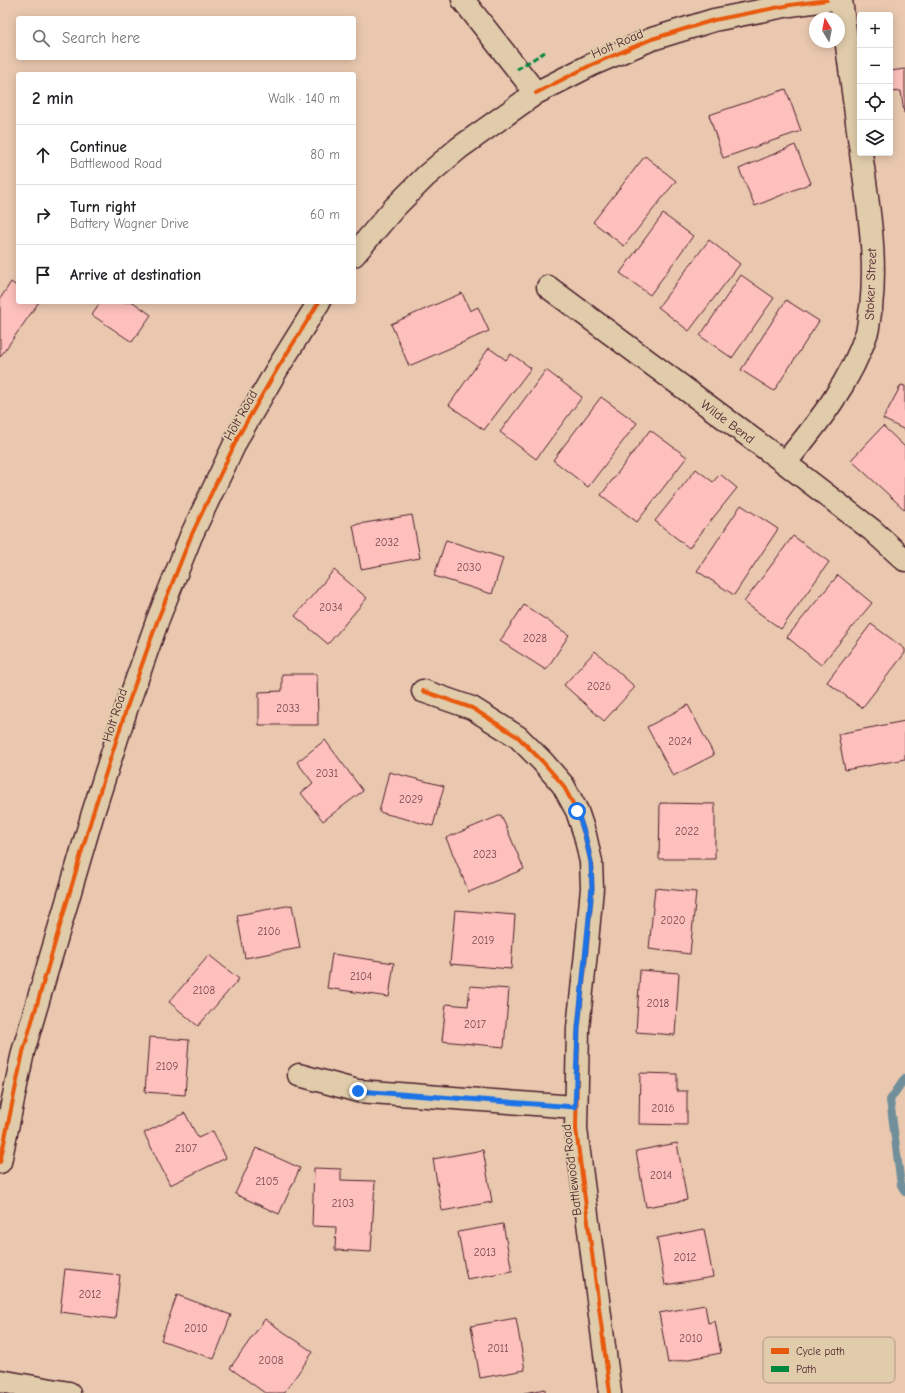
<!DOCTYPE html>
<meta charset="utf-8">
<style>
body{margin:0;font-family:"Comic Neue",sans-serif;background:#f2f2f2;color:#202124}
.controls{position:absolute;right:12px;top:12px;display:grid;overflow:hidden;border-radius:4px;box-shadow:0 2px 10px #0003}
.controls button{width:36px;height:36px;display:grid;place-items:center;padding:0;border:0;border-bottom:1px solid #e0e0e0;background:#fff;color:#202124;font:20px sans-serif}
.compass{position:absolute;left:809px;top:12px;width:36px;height:36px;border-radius:50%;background:#fff;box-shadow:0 2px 10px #0003;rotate:350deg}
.stop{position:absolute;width:12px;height:12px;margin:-9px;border:3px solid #1a73e8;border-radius:50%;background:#fff}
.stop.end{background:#1a73e8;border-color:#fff;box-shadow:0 1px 4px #0008}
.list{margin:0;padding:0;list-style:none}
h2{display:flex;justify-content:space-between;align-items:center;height:52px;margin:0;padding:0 16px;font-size:17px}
h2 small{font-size:13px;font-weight:400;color:#757577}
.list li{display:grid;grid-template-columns:26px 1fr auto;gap:12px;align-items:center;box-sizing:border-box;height:60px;padding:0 16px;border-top:1px solid #e0e0e0}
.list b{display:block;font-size:15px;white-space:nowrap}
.list p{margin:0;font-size:13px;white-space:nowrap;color:#757577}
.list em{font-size:13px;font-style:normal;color:#757577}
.icon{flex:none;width:22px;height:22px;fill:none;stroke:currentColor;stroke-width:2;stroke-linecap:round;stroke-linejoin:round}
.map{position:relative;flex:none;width:905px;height:1393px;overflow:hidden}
.search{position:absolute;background:#fff;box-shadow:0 2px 10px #0003;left:16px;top:16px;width:340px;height:44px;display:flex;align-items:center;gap:10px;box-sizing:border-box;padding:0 14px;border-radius:4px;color:#757577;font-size:15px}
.panel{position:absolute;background:#fff;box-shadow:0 2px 10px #0003;left:16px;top:72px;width:340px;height:232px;border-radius:4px}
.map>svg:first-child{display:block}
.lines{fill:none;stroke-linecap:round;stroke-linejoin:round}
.stream{stroke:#708f9b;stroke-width:8}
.building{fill:#fdc0bc;stroke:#4a1f2b}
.minor-casing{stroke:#4a1f2b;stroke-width:25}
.minor{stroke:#e0ccaa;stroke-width:22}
.quiet{stroke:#00873e;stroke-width:3;stroke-dasharray:6 3;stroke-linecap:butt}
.cycleway-casing{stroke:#e0ccaa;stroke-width:6}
.cycleway{stroke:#e8590c;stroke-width:4}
.route{stroke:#1a73e8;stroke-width:5}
.labels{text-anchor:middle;stroke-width:4;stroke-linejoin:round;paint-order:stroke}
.number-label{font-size:11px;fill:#77474f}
.street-label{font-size:13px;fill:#4a1f2b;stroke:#e0ccaa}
.key{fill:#e0ccaa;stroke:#b39884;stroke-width:1}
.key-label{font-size:11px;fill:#4a1f2b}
</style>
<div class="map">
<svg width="905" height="1393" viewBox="0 0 905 1393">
<rect width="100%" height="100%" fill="#e9c8af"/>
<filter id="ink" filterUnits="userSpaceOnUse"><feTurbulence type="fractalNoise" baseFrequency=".025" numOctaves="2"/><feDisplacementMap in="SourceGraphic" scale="8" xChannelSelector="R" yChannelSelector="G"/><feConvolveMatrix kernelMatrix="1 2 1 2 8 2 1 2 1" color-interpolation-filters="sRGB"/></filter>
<g filter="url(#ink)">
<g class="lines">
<path class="stream" d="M905,1078L890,1100L901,1185L905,1192"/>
</g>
<path class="building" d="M905,69V113H904L901,91L890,92V71Z
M786,89L801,131L723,158L709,115Z
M795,145L811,183L755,206L739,169Z
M645,156L676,181L624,246L593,222Z
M663,214L693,236L650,295L620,273Z
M709,240L740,264L689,331L658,307Z
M741,275L774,298L732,358L700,336Z
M11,282L18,287V302H39L0,357V299Z
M462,293L470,311L478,307L489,331L409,366L391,324Z
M786,300L819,321L774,391L741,370Z
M101,302H133L151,315L132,342L92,315Z
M489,348L506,360L511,354L531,368L484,430L449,405Z
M546,370L582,397L536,459L500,432Z
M901,385L905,386V430L883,419Z
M601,397L637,423L588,487L553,460Z
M883,426L905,447V510L851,460Z
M650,430L687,457L637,522L601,495Z
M696,469L713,482L720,474L737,488L689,548L655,521Z
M741,505L778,529L734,595L697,571Z
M412,515L420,558L361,569L353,525Z
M793,536L829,562L781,629L744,602Z
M446,540L503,558L492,594L434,576Z
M334,570L367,598L328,644L295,616Z
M838,575L872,603L821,665L787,637Z
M524,605L569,635L546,670L500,641Z
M871,624L905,649V653L862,708L827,682Z
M595,651L635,687L604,721L564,685Z
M282,674H317L318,725H259V692L282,691Z
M688,705L714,755L673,776L647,727Z
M905,721V759L845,770L838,734Z
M325,740L363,791L323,821L301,793L313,783L297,762Z
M389,772L444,786L433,826L379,812Z
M660,803L715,804V859H659Z
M501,815L524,869L469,892L446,838Z
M655,888L696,892L690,954L649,949Z
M292,905L300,948L245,958L237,915Z
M455,910L515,915L511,969L450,964Z
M332,954L394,963L389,997L327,988Z
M209,955L239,979L198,1026L169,1002Z
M640,970L679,973L675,1035L636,1032Z
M470,986L509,989L504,1047L442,1041L446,1004L468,1006Z
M149,1037L189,1040L185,1095L145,1092Z
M640,1073L677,1074V1091H687V1125L639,1124Z
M185,1113L198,1138L213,1131L226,1158L170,1185L144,1133Z
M677,1143L687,1200L646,1207L636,1151Z
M256,1148L300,1168L279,1214L235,1194Z
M483,1150L492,1202L442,1211L433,1159Z
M314,1168L341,1169V1180L375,1181L371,1252L335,1250L336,1227L312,1226Z
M503,1224L512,1271L467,1279L458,1232Z
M704,1229L713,1277L665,1285L657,1238Z
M65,1269L120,1275L115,1319L60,1312Z
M177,1295L231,1315L214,1359L161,1340Z
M705,1305L708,1323L715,1321L721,1353L668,1363L659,1313Z
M516,1318L525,1370L480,1378L471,1326Z
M265,1319L313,1352L284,1393H265L230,1368Z
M545,1389V1393H524Z"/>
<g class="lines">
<defs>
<path id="minor" d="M463,0L536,93
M841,0L860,145
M354,255L394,208L426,176L459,148L536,93L591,65L652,39L714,20L790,5L827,0
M548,287L785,463L872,530L905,560
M785,463C818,423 851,382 867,332C869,325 869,316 871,308C877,256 868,204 861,153
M423,691L472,708L518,737L542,761L563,785L577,811L585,835L591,862L592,888L586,953L578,1028L576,1129L610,1393
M299,1075L358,1091L575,1107
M0,1162L23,1052L93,813L127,707L158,619L191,536L239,435L276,371L319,302
M0,1381L69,1393"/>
</defs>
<use href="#minor" class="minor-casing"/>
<use href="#minor" class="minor"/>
<path class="quiet" d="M517,69L545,52"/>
<defs>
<path id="cycleway" d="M536,93L591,65L652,39L714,20L790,5L827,0
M423,691L472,708L518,737L542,761L563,785L577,811L585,835L591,862L592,888L586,953L578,1028L576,1129L610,1393
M0,1162L23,1052L93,813L127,707L158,619L191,536L239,435L276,371L319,302"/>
</defs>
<use href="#cycleway" class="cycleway-casing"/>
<use href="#cycleway" class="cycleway"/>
</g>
</g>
<g class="lines" filter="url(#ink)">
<path class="route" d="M358,1091L575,1107L578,1028L592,888L591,862L585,835L577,811"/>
</g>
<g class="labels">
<g class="number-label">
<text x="387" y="546">2032</text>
<text x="469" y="571">2030</text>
<text x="331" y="611">2034</text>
<text x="535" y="642">2028</text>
<text x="599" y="690">2026</text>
<text x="288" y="712">2033</text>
<text x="680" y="745">2024</text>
<text x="327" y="777">2031</text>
<text x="411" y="803">2029</text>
<text x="687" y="835">2022</text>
<text x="485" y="858">2023</text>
<text x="673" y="924">2020</text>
<text x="269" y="935">2106</text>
<text x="483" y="944">2019</text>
<text x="361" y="980">2104</text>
<text x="204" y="994">2108</text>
<text x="658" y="1007">2018</text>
<text x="475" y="1028">2017</text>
<text x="167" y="1070">2109</text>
<text x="663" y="1112">2016</text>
<text x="186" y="1152">2107</text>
<text x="661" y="1179">2014</text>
<text x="267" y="1185">2105</text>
<text x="343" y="1207">2103</text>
<text x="485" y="1256">2013</text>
<text x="685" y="1261">2012</text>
<text x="90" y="1298">2012</text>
<text x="196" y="1332">2010</text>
<text x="691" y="1342">2010</text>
<text x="498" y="1352">2011</text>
<text x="271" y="1364">2008</text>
</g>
<g class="street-label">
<text transform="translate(617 43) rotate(-23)" y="5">Holt Road</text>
<text transform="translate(870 284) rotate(-88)" y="5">Stoker Street</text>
<text transform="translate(240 415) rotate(-61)" y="5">Holt Road</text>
<text transform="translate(728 421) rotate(37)" y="5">Wilde Bend</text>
<text transform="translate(114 715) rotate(-72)" y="5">Holt Road</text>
<text transform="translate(571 1170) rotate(-97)" y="5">Battlewood Road</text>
</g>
</g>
<rect x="763" y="1337" width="132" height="46" rx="6" class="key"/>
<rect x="771" y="1348" width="18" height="6" fill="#e8590c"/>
<rect x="771" y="1366" width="18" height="6" fill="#00873e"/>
<g class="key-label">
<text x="796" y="1355">Cycle path</text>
<text x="796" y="1373">Path</text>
</g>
</svg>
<div class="controls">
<button>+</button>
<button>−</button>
<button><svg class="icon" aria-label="locate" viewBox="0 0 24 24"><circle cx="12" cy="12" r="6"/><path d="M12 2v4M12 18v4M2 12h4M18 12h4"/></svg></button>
<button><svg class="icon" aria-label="layers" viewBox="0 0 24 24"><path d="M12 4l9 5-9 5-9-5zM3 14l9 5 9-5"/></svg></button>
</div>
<svg class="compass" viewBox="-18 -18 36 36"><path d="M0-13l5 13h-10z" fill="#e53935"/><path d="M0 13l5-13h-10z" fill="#757577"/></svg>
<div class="stop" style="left:577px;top:811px"></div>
<div class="stop end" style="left:358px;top:1091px"></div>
<div class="search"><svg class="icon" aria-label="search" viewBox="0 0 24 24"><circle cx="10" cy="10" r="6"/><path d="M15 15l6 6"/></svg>Search here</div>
<section class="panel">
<h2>2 min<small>Walk · 140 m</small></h2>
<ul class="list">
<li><svg class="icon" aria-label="ahead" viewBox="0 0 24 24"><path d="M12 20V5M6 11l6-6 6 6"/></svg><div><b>Continue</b><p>Battlewood Road</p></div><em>80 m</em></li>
<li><svg class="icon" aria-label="right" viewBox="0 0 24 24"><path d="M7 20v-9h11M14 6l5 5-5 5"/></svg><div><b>Turn right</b><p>Battery Wagner Drive</p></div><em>60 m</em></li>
<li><svg class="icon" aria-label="arrive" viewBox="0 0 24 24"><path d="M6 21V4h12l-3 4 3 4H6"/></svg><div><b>Arrive at destination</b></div></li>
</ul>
</section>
</div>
